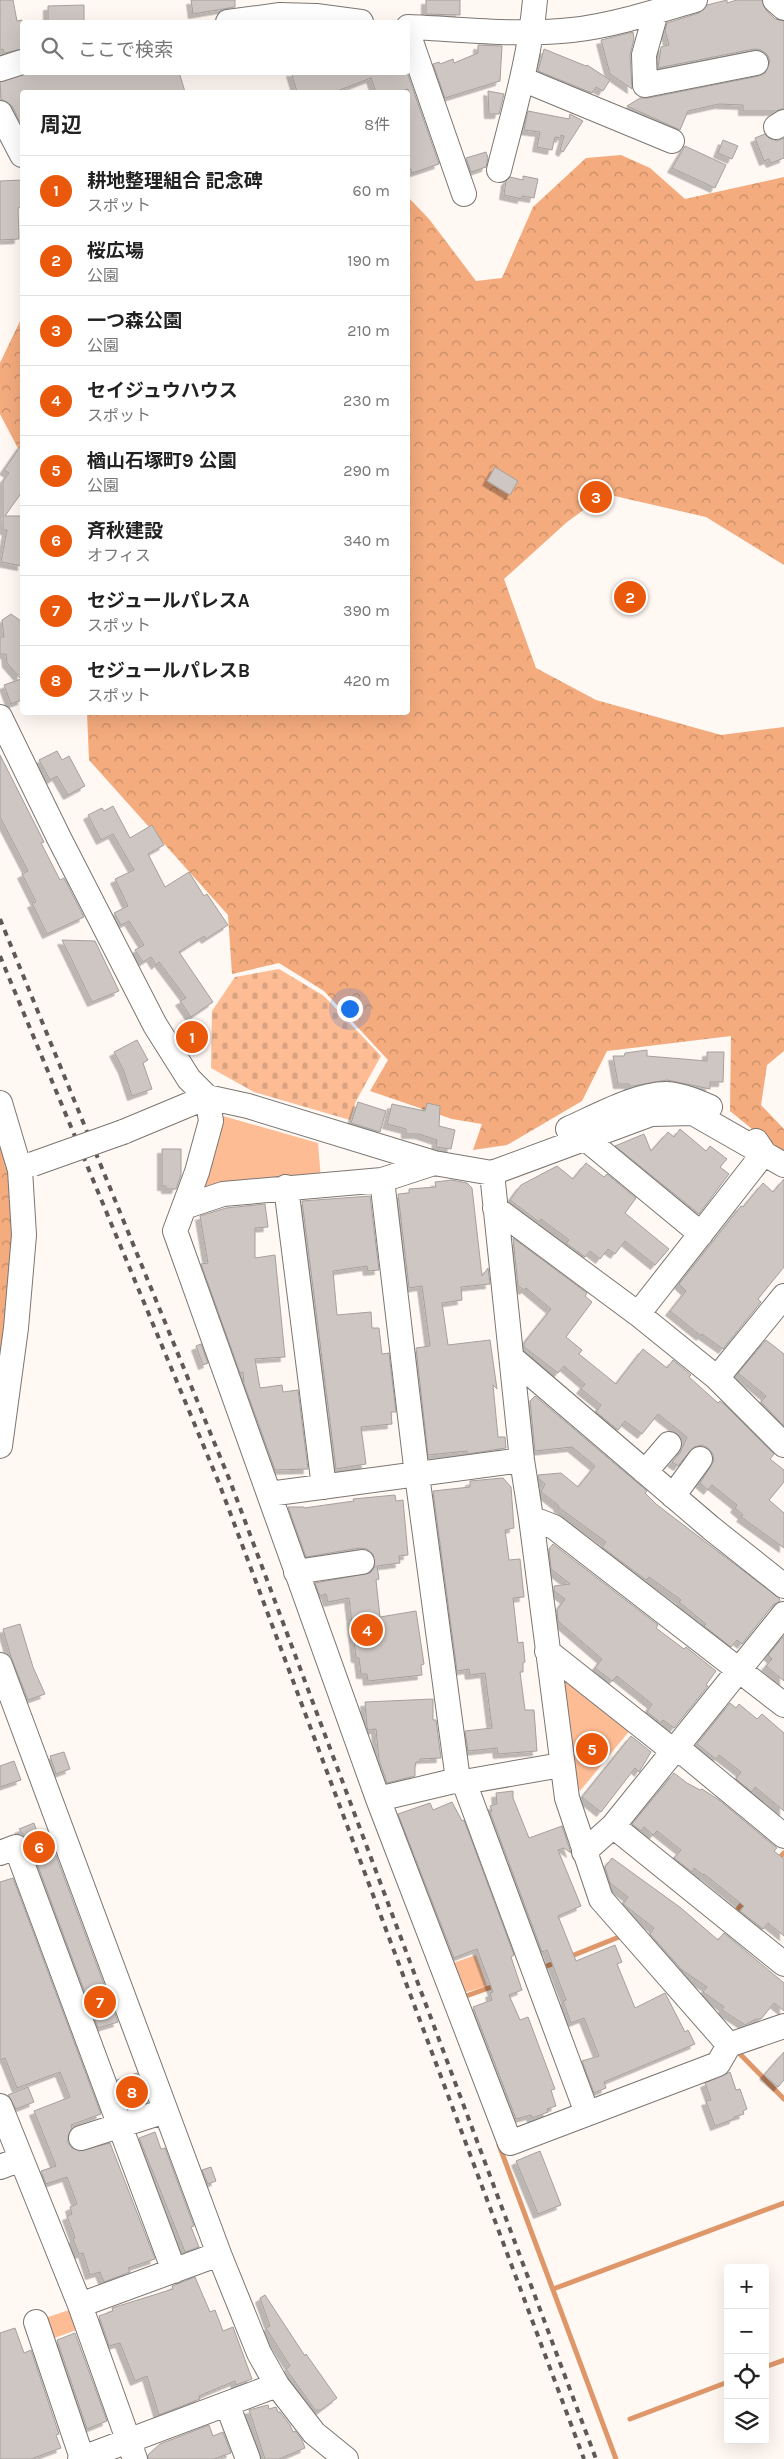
<!DOCTYPE html>
<html lang="ja">
<meta charset="utf-8">
<style>
body{margin:0;font-family:Karla,"Noto Sans JP",sans-serif;background:#f6f6f6;color:#222}
.controls{position:absolute;right:15px;bottom:15px;display:grid;overflow:hidden;border-radius:5px;box-shadow:0 5px 20px #0002}
.controls button{width:45px;height:45px;display:grid;place-items:center;padding:0;border:0;border-bottom:1px solid #e0e0e0;background:#fff;color:#222;font:25px sans-serif}
.you{position:absolute;left:349px;top:1008px;width:18px;height:18px;margin:-12px;border:4px solid #fff;border-radius:50%;background:#1a73e8;box-shadow:0 0 0 8px #1a73e833}
.badge{display:grid;place-items:center;width:32px;height:32px;border-radius:50%;background:#ea580c;color:#fff;font-size:16px;font-weight:700}
.pin{position:absolute;translate:-50% -50%;border:2px solid #fff;box-shadow:0 1px 5px #0006}
.list{margin:0;padding:0;list-style:none}
h2{display:flex;justify-content:space-between;align-items:center;height:65px;margin:0;padding:0 20px;font-size:21px}
h2 small{font-size:16px;font-weight:400;color:#767676}
.list li{display:grid;grid-template-columns:32px 1fr auto;gap:15px;align-items:center;box-sizing:border-box;height:70px;padding:0 20px;border-top:1px solid #e0e0e0}
.list b{display:block;font-size:19px;white-space:nowrap}
.list p{margin:0;font-size:16px;white-space:nowrap;color:#767676}
.list em{font-size:16px;font-style:normal;color:#767676}
.icon{flex:none;width:28px;height:28px;fill:none;stroke:currentColor;stroke-width:2;stroke-linecap:round;stroke-linejoin:round}
.map{position:relative;flex:none;width:784px;height:2459px;overflow:hidden}
.search{position:absolute;background:#fff;box-shadow:0 5px 20px #0002;left:20px;top:20px;width:390px;height:55px;display:flex;align-items:center;gap:12px;box-sizing:border-box;padding:0 18px;border-radius:5px;color:#767676;font-size:19px}
.panel{position:absolute;background:#fff;box-shadow:0 5px 20px #0002;left:20px;top:90px;width:390px;height:625px;border-radius:5px}
.map>svg:first-child{display:block}
.green{fill:#fdbc94}
.forest{fill:url(#forest-crowns)}
.cemetery{fill:url(#cemetery-stones)}
.lines{fill:none;stroke-linecap:round;stroke-linejoin:round}
.stream{stroke:#df976a;stroke-width:5}
.building{fill:#cdc6c2;stroke:#a6a09c;filter:url(#shadow)}
.minor-casing{stroke:#7c7672;stroke-width:26}
.minor{stroke:#fff;stroke-width:24}
.rail{stroke:#5c5957;stroke-width:4;stroke-dasharray:6 6;stroke-linecap:butt}
.minor-bridge-casing{stroke:#7c7672;stroke-width:26;stroke-linecap:butt}
.minor-bridge{stroke:#fff;stroke-width:24}
</style>
<div class="map">
<svg width="784" height="2459" viewBox="0 0 784 2459">
<defs>
<pattern id="forest-crowns" width="20" height="18" patternUnits="userSpaceOnUse" patternTransform="scale(1.25)"><rect width="20" height="18" fill="#f4ab7d"/><path d="M2 6a3 3 0 1 1 6 0M12 15a3 3 0 1 1 6 0" fill="none" stroke="#c68c67"/></pattern>
<pattern id="cemetery-stones" width="16" height="16" patternUnits="userSpaceOnUse" patternTransform="scale(1.25)"><rect width="16" height="16" fill="#fdbc94"/><path d="M2 7V4a2 2 0 0 1 4 0v3zM10 15v-3a2 2 0 0 1 4 0v3z" fill="#d9a280"/></pattern>
<filter id="shadow"><feDropShadow dx="-4.5" dy="4.5" stdDeviation="0" flood-color="#0004"/></filter>
</defs>
<rect width="100%" height="100%" fill="#fff8f3"/>
<path class="green" d="M223,1116L318,1143L321,1179L199,1189L219,1119Z
M562,1681H574L631,1729L580,1791L572,1770Z
M476,1955L487,1986L460,1994L450,1964Z
M72,2309L79,2329L49,2340L42,2319Z"/>
<path class="forest" d="M621,155L650,168L685,199L784,177V565L706,517L606,494L567,522L504,579L536,668L596,700L721,735L784,727V1051L767,1065L761,1105L784,1129V1155L730,1111L731,1036L607,1051L582,1101L507,1145L473,1150L482,1124L452,1119L370,1091L388,1060L324,991L279,963L232,974L228,915L89,760L87,713L408,712V197L429,219L476,281L502,278L533,207L586,158Z
M22,317V456L0,414V363Z
M0,1114L27,1210L6,1347L0,1350Z"/>
<path class="cemetery" d="M279,969L324,996L381,1056L356,1101L350,1120L254,1092L211,1068L212,1011L235,977Z"/>
<g class="lines">
<path class="stream" d="M776,1862L784,1853
M734,1914L746,1899
M569,1957L624,1935
M542,1968L557,1962
M466,1996L497,1985
M740,2054L784,2099
M499,2145L616,2459
M553,2289L784,2203
M765,2367L784,2360
M630,2419L728,2382"/>
</g>
<path class="building" d="M0,0H13L17,21L22,20V49L4,53L3,49L0,50Z
M191,0H235V7L193,14Z
M426,0H460V15L426,14Z
M727,0V3L737,0H762L766,10L775,19L784,21V108L776,111H743V105L719,104L688,111L680,130L627,106L640,98H648L759,76L765,73L770,61L767,54L761,50L754,49L658,68L661,47L669,45L665,30L667,23L699,13L707,5Z
M84,5V22H48V6Z
M633,32L634,39L630,55L632,89L610,74L601,40Z
M478,45L502,46L500,81L445,98L433,64L439,62L440,64L453,59L454,63L478,53Z
M544,49L586,66L587,65L610,80L603,91L596,87L592,93L538,71Z
M30,72H179L185,92H22V126L12,106L1,99L0,82Z
M291,72H407L439,164L412,173L408,163V89L397,92H376L371,78L335,92H297Z
M488,91L504,94L499,114H489Z
M528,111L569,119L570,114L583,121L563,152L560,150L564,136L561,135V138L555,137L552,150L537,147L540,132L524,130Z
M765,134L776,141L784,138V158L771,163L769,159L764,161L755,138Z
M723,140L738,146L732,159L718,153Z
M685,146L726,165L715,188L672,168Z
M486,152L488,158L486,167L471,172L466,158Z
M523,176L538,179L534,198L522,196V199L504,195L506,181L510,177L523,180Z
M22,180V207L18,208L19,239L0,240V181Z
M22,444V492L5,516H22V566L1,562L7,530H3V481L9,473L4,470Z
M495,467L518,481L510,495L487,481Z
M11,614L21,621L22,700L11,704L4,685L21,679L7,663L6,654H0V637H4L2,620Z
M57,751L62,760L69,756L85,786L68,795L57,776L50,780L39,760Z
M0,755L44,842L41,843L60,880L64,878L84,917L47,934L32,903L36,902L22,874L28,871L0,817Z
M113,806L130,838L152,825L164,845L148,854L165,887L189,872L204,896L207,894L228,925L206,939L204,936L179,952L213,1002L191,1017L180,1001L186,998L159,962L156,965L151,957L143,962L135,950L144,945L129,921L121,925L114,913L128,906L115,879L134,870L113,834L101,840L88,815L102,808L104,811Z
M62,940L95,941L119,991L92,1002Z
M137,1040L148,1060L143,1063L152,1089L132,1096L123,1069L114,1052Z
M647,1050V1056L707,1061V1052H724L723,1082H710V1089L667,1080L633,1086H629V1084H618L613,1056H624L625,1053Z
M358,1102L386,1111L380,1132L351,1123Z
M427,1103L440,1106L439,1126L455,1130L451,1149L436,1147L437,1140L419,1134H406V1129L387,1124L392,1104L425,1111Z
M680,1129L706,1151L710,1146L727,1159L720,1167L729,1174L699,1214L615,1146L644,1134L651,1151L668,1132L674,1137Z
M162,1149H181V1175L176,1189H166V1186H162Z
M586,1163L604,1177L607,1174L636,1198L625,1213L669,1249L655,1265L625,1241L615,1254L608,1249L600,1259L590,1251L585,1257L566,1243L569,1240L541,1219L539,1222L510,1200L521,1185L557,1166L573,1179Z
M784,1179V1267L758,1299L761,1302L723,1349L702,1334L701,1336L670,1311L686,1291L679,1284L741,1206L743,1207L763,1183L773,1192Z
M452,1180L467,1183L472,1188L482,1276L488,1268L490,1284L461,1287L462,1300L442,1303L448,1345L490,1340L497,1389L493,1385L498,1437H505L506,1448L467,1454V1451L428,1455L416,1348L430,1346L422,1286L409,1288L398,1194L409,1193V1189L436,1187L435,1182Z
M370,1196L379,1270L368,1271L367,1266L333,1271L337,1315L371,1312L372,1328H379L382,1354L389,1353L396,1412H391L392,1424L361,1427L366,1464L336,1469L302,1201Z
M265,1204L268,1227L255,1228V1258L275,1255L285,1357L255,1359L260,1388L282,1385L283,1392L298,1390L308,1469L275,1470L244,1384L243,1372L240,1373L201,1264L208,1263L200,1216L226,1208Z
M513,1238L587,1293L585,1296L592,1302L566,1337L582,1350L579,1354L616,1384L643,1349L667,1368L673,1360L691,1375L689,1377L718,1403L720,1401L724,1404L774,1454L770,1459L784,1470V1482L769,1500L784,1513V1548L741,1517L743,1515L735,1508L737,1505L712,1485L708,1490L700,1483L714,1461L713,1454L708,1448L702,1445L694,1447L678,1466L672,1462L680,1453L687,1437L658,1414L642,1434L625,1421L618,1430L596,1412L601,1405L581,1389L585,1384L564,1366L558,1373L524,1347V1343L551,1309L526,1288L524,1290L518,1286Z
M766,1340L784,1354V1426L761,1402L766,1396L738,1373Z
M201,1344L208,1363L203,1365L196,1346Z
M535,1396L647,1491L645,1493L656,1504L779,1598L780,1601L773,1605L742,1644L737,1640L731,1647L704,1626L706,1624L679,1602L681,1600L649,1577L646,1580L602,1547L606,1542L558,1507L559,1506L541,1492L545,1484L539,1479L538,1475L561,1473L578,1487L595,1466L572,1447L535,1451L530,1401Z
M503,1478L511,1487L514,1528L505,1530L509,1560L520,1559L524,1597L513,1598L518,1643L523,1642L525,1662L523,1663V1672H520L525,1710H534L537,1751L498,1754L497,1748L468,1751L465,1731L492,1728L485,1673L470,1675L469,1669L457,1671L433,1491L470,1487V1481Z
M395,1495L396,1501L403,1500L408,1555L399,1556L400,1563L377,1566L379,1579L376,1580L380,1617L416,1611L424,1664L421,1665L422,1675L368,1681L367,1674H361L359,1658H356L349,1598L328,1602L326,1594L320,1596L315,1583L370,1573L375,1567L373,1554L367,1549L360,1548L306,1557L288,1507H304V1508L354,1501L353,1499Z
M553,1544L658,1625L656,1628L684,1649L686,1647L716,1671L706,1685L708,1686L674,1728L663,1720L661,1723L647,1712L652,1704L617,1676L612,1681L595,1668L602,1659L558,1621L557,1610L565,1599L554,1591V1586L570,1584L551,1569L549,1549Z
M20,1624L33,1667L45,1694L28,1700L11,1657L3,1629Z
M784,1636V1681L766,1666L772,1659L768,1655Z
M433,1699V1720H436L441,1758L420,1759V1762H416L415,1766V1776L387,1783L379,1760L376,1729L368,1730L367,1727L365,1702Z
M730,1703L736,1708L739,1704L757,1719L762,1714L784,1733V1811L755,1787L752,1792L736,1779L741,1772L719,1755L716,1759L697,1744Z
M631,1736L651,1752L639,1772L635,1768L601,1812L582,1797Z
M64,1752L70,1769L56,1774L50,1756Z
M14,1761L21,1780L0,1787V1766Z
M674,1773L687,1783L700,1790L702,1789L719,1800L777,1848L774,1851L784,1859V1936L768,1923L763,1929L740,1911L744,1906L704,1874L703,1875L694,1868L692,1872L674,1858L681,1850L657,1831L653,1835L644,1827L641,1831L632,1824Z
M513,1791V1798L529,1838L562,1826L571,1853L564,1848L558,1850L581,1906L558,1916L576,1961L615,1945L622,1962L617,1964L635,2008L665,1993L685,2032L688,2030L695,2044L604,2082L606,2088L594,2093L582,2061L599,2056L584,2018L571,2023L563,2001L566,2000L547,1950L542,1952L490,1812L492,1811L490,1806L497,1804L496,1793Z
M452,1802L462,1821L464,1820L514,1955L511,1957L522,1990L509,1995L520,2020L528,2017L555,2089L551,2090L556,2106L547,2109L548,2112L532,2118L531,2115L516,2119L473,2007L492,2000L490,1993L493,1992L477,1949L454,1958L398,1814L430,1803L433,1810Z
M34,1823L39,1838L48,1834L118,2022L98,2028L29,1842L19,1829Z
M612,1858L681,1908L718,1940L724,1933L784,1983V2011L774,2003L761,2019H756L745,2025L722,2010L724,2007L703,1992L707,1987L682,1970L650,1934L654,1928L623,1904L628,1897L610,1883L605,1867Z
M13,1878L101,2114L71,2125L72,2128L68,2136V2143L72,2148L79,2151L110,2143L155,2259L128,2268L130,2272L104,2282L100,2272L90,2275L83,2253L79,2254L73,2239L75,2238L67,2216L72,2214L70,2207L77,2204L67,2177L46,2184L41,2171L56,2166L34,2111L70,2097L60,2072L17,2088L5,2058L0,2060V1882Z
M784,2052V2080L778,2087L764,2075Z
M730,2072L736,2090L740,2089L747,2109L743,2111L744,2114L734,2117V2119L715,2126L706,2101L711,2100L705,2083Z
M137,2073L148,2102L128,2108L117,2080Z
M28,2087L34,2102L16,2109L8,2095Z
M155,2132L161,2149L165,2148L194,2226L191,2227L199,2247L185,2252L139,2138Z
M540,2151L561,2205L538,2214L516,2161Z
M211,2167L216,2181L208,2184L202,2170Z
M195,2277L210,2312L215,2310L223,2331L233,2327L252,2379L236,2385L235,2381L199,2396L200,2399L159,2415L147,2376L135,2381L120,2343L109,2346L99,2316L113,2311L112,2308L173,2289L172,2286Z
M265,2295L305,2356L306,2354L337,2398L321,2410H315L286,2369L290,2366L266,2328L270,2326L260,2298Z
M15,2328L24,2353L31,2350L59,2434L56,2435L61,2448L31,2459H0V2333Z
M75,2333L107,2421L87,2429L57,2340Z
M268,2405L269,2409L276,2407L278,2412H280L290,2425L293,2432L295,2431L302,2440L305,2448L279,2459H265L249,2410Z
M209,2425L213,2436L223,2432L231,2453L214,2459H148V2455L160,2444Z"/>
<g class="lines">
<defs>
<path id="minor" d="M775,0L784,8
M656,12L644,55L645,85L756,63
M228,22L280,15L316,16L361,22
M408,27C462,29 518,36 572,30C611,26 658,11 695,0
M408,33L464,194
M0,69L22,62
M522,79L672,141
M0,113L22,155
M776,127L784,122
M499,170C513,114 530,58 535,0
M0,717L59,838L155,1025L189,1079L207,1097L248,1106L434,1163L492,1173L651,1114L693,1113L784,1165
M0,1103L20,1170L24,1235L16,1328L0,1446
M568,1129C595,1117 636,1094 666,1094C682,1095 696,1101 710,1107
M123,1132L207,1097L211,1121L197,1172L175,1231L378,1799L510,2143L718,2064L729,2045L784,2026
M586,1139L701,1234
M492,1173L522,1460L531,1518L567,1798L601,1899L729,2045
M382,1180L417,1475L458,1780
M286,1187L324,1487
M184,1207L223,1194L382,1180L434,1163
M495,1208L638,1314L717,1378L784,1445
M638,1314L764,1153L756,1141
M512,1358L711,1528L784,1586
M717,1378L784,1296
M645,1472L669,1444
M269,1494L522,1460
M673,1496L700,1459
M531,1518L554,1527L784,1705
M296,1572L362,1562
M547,1651L672,1750L686,1755L784,1836
M0,1665L219,2254L259,2353L277,2385L314,2433L346,2459
M464,1782L587,2113
M378,1799L458,1780L464,1782L561,1765
M613,1826L784,1964
M584,1852L613,1826L784,1614
M0,1853L16,1847L174,2271
M0,2106L80,2305L135,2459
M81,2138L165,2111
M0,2167L21,2159
M80,2305L219,2254
M36,2322L82,2458
M227,2404L248,2459
M80,2459L277,2385"/>
</defs>
<use href="#minor" class="minor-casing"/>
<use href="#minor" class="minor"/>
<path class="rail" d="M0,919L230,1481L596,2459
M0,956L219,1483L584,2459"/>
<defs>
<path id="minor-bridge" d="M33,1164L123,1132"/>
</defs>
<use href="#minor-bridge" class="minor-bridge-casing"/>
<use href="#minor-bridge" class="minor-bridge"/>
</g>
</svg>
<div class="controls">
<button>+</button>
<button>−</button>
<button><svg class="icon" aria-label="locate" viewBox="0 0 24 24"><circle cx="12" cy="12" r="6"/><path d="M12 2v4M12 18v4M2 12h4M18 12h4"/></svg></button>
<button><svg class="icon" aria-label="layers" viewBox="0 0 24 24"><path d="M12 4l9 5-9 5-9-5zM3 14l9 5 9-5"/></svg></button>
</div>
<div class="you"></div>
<div class="pin badge" style="left:192px;top:1037px">1</div>
<div class="pin badge" style="left:630px;top:597px">2</div>
<div class="pin badge" style="left:596px;top:497px">3</div>
<div class="pin badge" style="left:367px;top:1630px">4</div>
<div class="pin badge" style="left:592px;top:1749px">5</div>
<div class="pin badge" style="left:39px;top:1847px">6</div>
<div class="pin badge" style="left:100px;top:2002px">7</div>
<div class="pin badge" style="left:132px;top:2092px">8</div>
<div class="search"><svg class="icon" aria-label="search" viewBox="0 0 24 24"><circle cx="10" cy="10" r="6"/><path d="M15 15l6 6"/></svg>ここで検索</div>
<section class="panel">
<h2>周辺<small>8件</small></h2>
<ul class="list">
<li><span class="badge">1</span><div><b>耕地整理組合 記念碑</b><p>スポット</p></div><em>60 m</em></li>
<li><span class="badge">2</span><div><b>桜広場</b><p>公園</p></div><em>190 m</em></li>
<li><span class="badge">3</span><div><b>一つ森公園</b><p>公園</p></div><em>210 m</em></li>
<li><span class="badge">4</span><div><b>セイジュウハウス</b><p>スポット</p></div><em>230 m</em></li>
<li><span class="badge">5</span><div><b>楢山石塚町9 公園</b><p>公園</p></div><em>290 m</em></li>
<li><span class="badge">6</span><div><b>斉秋建設</b><p>オフィス</p></div><em>340 m</em></li>
<li><span class="badge">7</span><div><b>セジュールパレスA</b><p>スポット</p></div><em>390 m</em></li>
<li><span class="badge">8</span><div><b>セジュールパレスB</b><p>スポット</p></div><em>420 m</em></li>
</ul>
</section>
</div>
